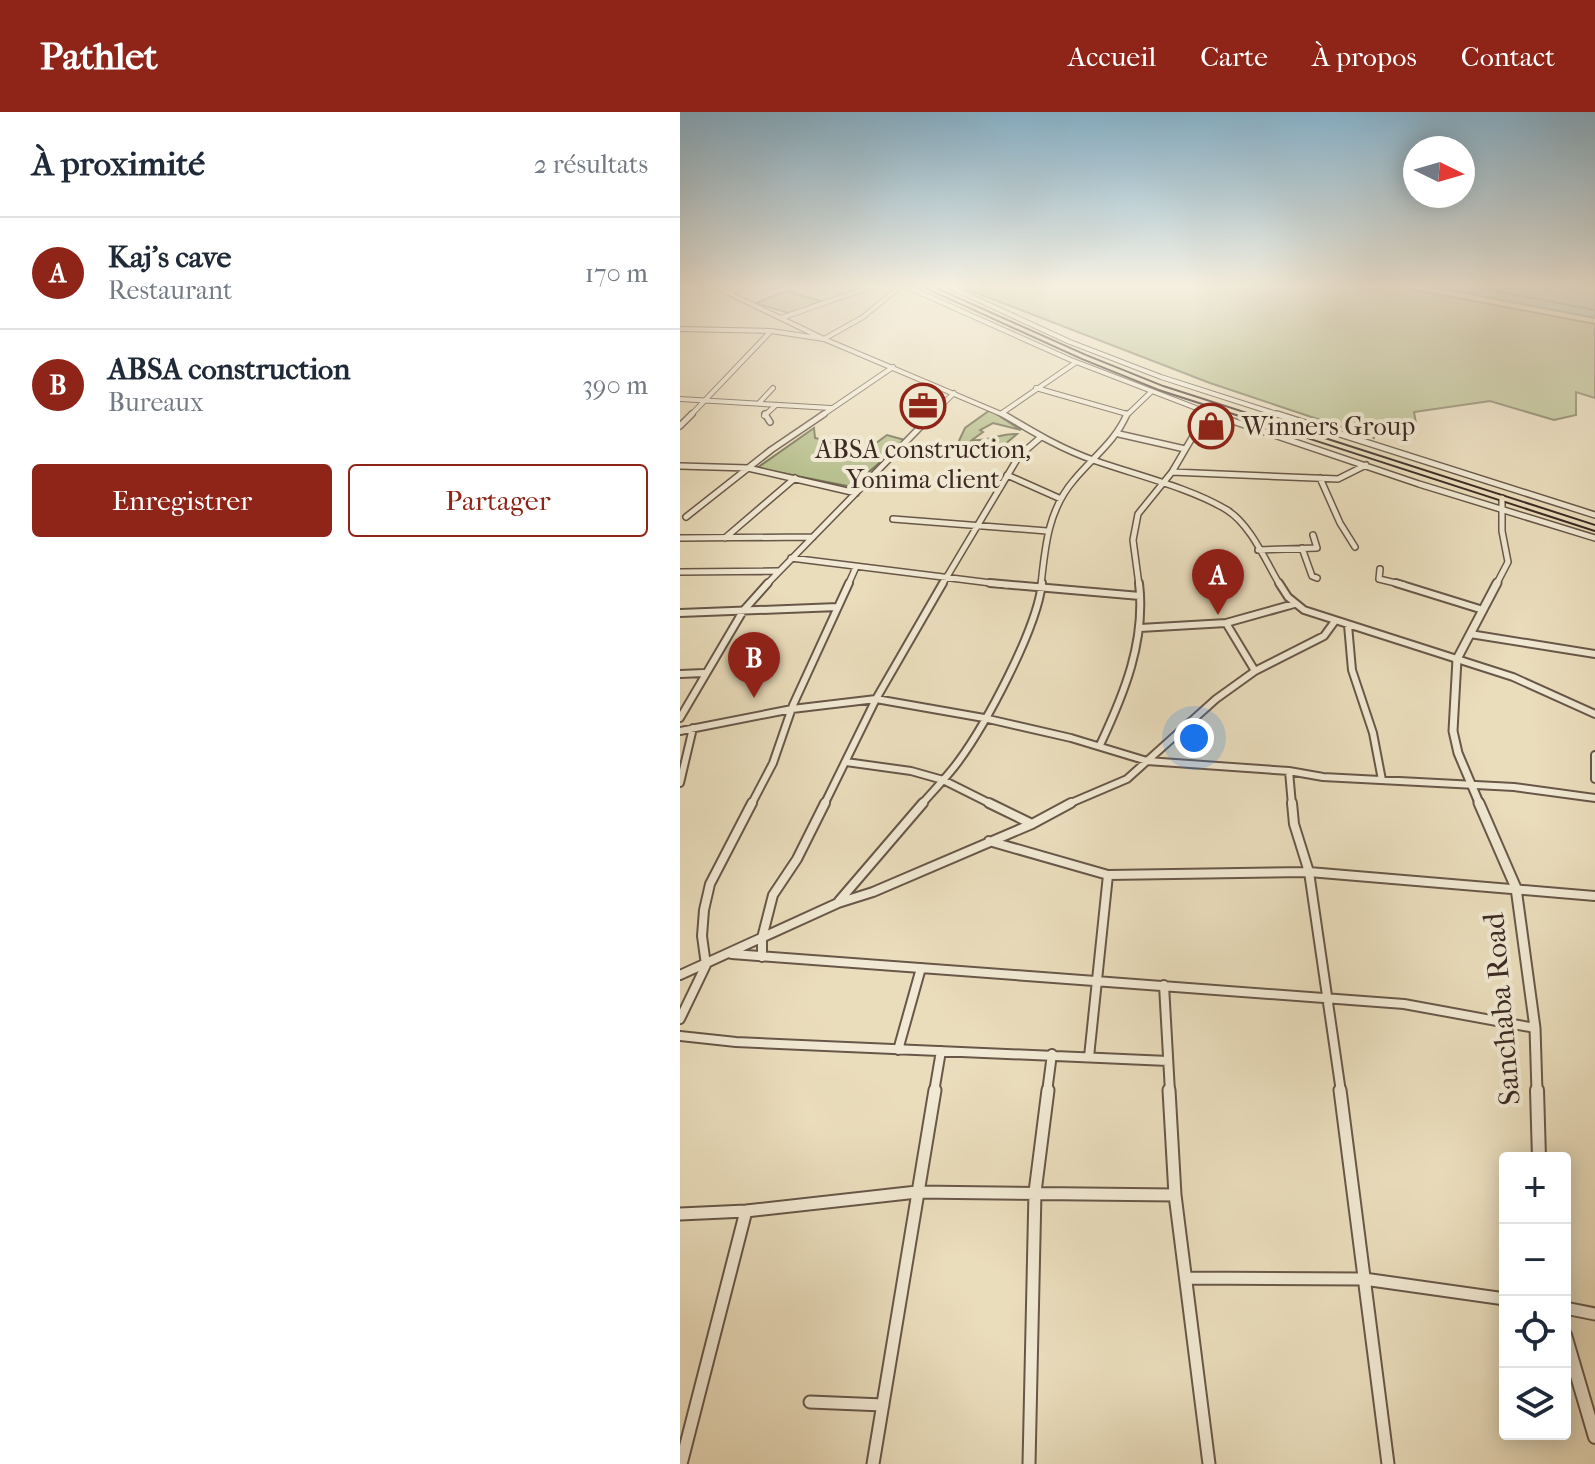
<!DOCTYPE html>
<html lang="fr">
<head>
<meta charset="utf-8">
<style>
  body { margin:0; font-family:"IM FELL French Canon",serif; background:#f2f2f3; color:#1f2937 }
  .controls { position:absolute; right:24px; bottom:24px; display:grid; overflow:hidden; border-radius:8px; box-shadow:0 4px 20px #0003 }
  .controls button { width:72px; height:72px; display:grid; place-items:center; padding:0; border:0; border-bottom:2px solid #e0e1e3; background:#fff; color:#1f2937; font:40px sans-serif }
  .compass { position:absolute; left:723px; top:24px; width:72px; height:72px; border-radius:50%; background:#fff; box-shadow:0 4px 20px #0003; rotate:95deg }
  .you { position:absolute; left:514px; top:626px; width:28px; height:28px; margin:-20px; border:6px solid #fff; border-radius:50%; background:#1a73e8; box-shadow:0 0 0 12px #1a73e833 }
  .badge { display:grid; place-items:center; width:52px; height:52px; border-radius:50%; background:#8f2418; color:#fff; font-size:26px; font-weight:700 }
  .pin { position:absolute; translate:-50% -66px; filter:drop-shadow(0 2px 4px #0008) }
  .pin::after { content:''; position:absolute; top:42px; width:28px; height:24px; background:inherit; clip-path:polygon(0 0,100% 0,50% 100%) }
  .list { margin:0; padding:0; list-style:none }
  h2 { display:flex; justify-content:space-between; align-items:center; height:104px; margin:0; padding:0 32px; font-size:34px }
  h2 small { font-size:26px; font-weight:400; color:#747a83 }
  .list li { display:grid; grid-template-columns:52px 1fr auto; gap:24px; align-items:center; box-sizing:border-box; height:112px; padding:0 32px; border-top:2px solid #e0e1e3 }
  .list b { display:block; font-size:30px; white-space:nowrap }
  .list p { margin:0; font-size:26px; white-space:nowrap; color:#747a83 }
  .list em { font-size:26px; font-style:normal; color:#747a83 }
  .actions { display:flex; gap:16px; padding:24px 32px }
  .actions a { flex:1; padding:18px 0; border:2px solid #8f2418; border-radius:8px; text-align:center; font-size:28px; color:#8f2418 }
  .actions .main { background:#8f2418; color:#fff }
  .icon { flex:none; width:44px; height:44px; fill:none; stroke:currentColor; stroke-width:2; stroke-linecap:round; stroke-linejoin:round }
  .map { position:relative; flex:none; width:915px; height:1352px; overflow:hidden }
  header { display:flex; align-items:center; gap:48px; box-sizing:border-box; height:112px; padding:0 40px; background:#8f2418; color:#fff }
  header strong { font-size:38px }
  nav { display:flex; gap:44px; margin-inline-start:auto; font-size:28px }
  main { display:flex }
  aside { flex:1; background:#fff }
  .map>svg:first-child { display:block }
  .green { fill:#b9c08f; stroke:#7a7559; stroke-width:2 }
  .water { fill:#98bbb4; stroke:#73817a; stroke-width:2 }
  .lines { fill:none; stroke-linecap:round; stroke-linejoin:round }
  .shore { stroke:#6a726c; stroke-width:2 }
  .minor-far4-casing { stroke:#685749; stroke-width:6 }
  .minor-far3-casing { stroke:#685749; stroke-width:8 }
  .minor-far2-casing { stroke:#685749; stroke-width:10 }
  .minor-far1-casing { stroke:#685749; stroke-width:12 }
  .minor-casing { stroke:#685749; stroke-width:15 }
  .tertiary-far3-casing { stroke:#685749; stroke-width:8 }
  .tertiary-far2-casing { stroke:#685749; stroke-width:11 }
  .tertiary-far1-casing { stroke:#685749; stroke-width:13 }
  .tertiary-casing { stroke:#685749; stroke-width:16 }
  .primary-casing { stroke:#3c2a23; stroke-width:4 }
  .minor-far4 { stroke:#f1e9d3; stroke-width:4 }
  .minor-far3 { stroke:#f1e9d3; stroke-width:5 }
  .minor-far2 { stroke:#f1e9d3; stroke-width:6 }
  .minor-far1 { stroke:#f1e9d3; stroke-width:8 }
  .minor { stroke:#f1e9d3; stroke-width:11 }
  .tertiary-far3 { stroke:#f1e9d3; stroke-width:5 }
  .tertiary-far2 { stroke:#f1e9d3; stroke-width:7 }
  .tertiary-far1 { stroke:#f1e9d3; stroke-width:9 }
  .tertiary { stroke:#f1e9d3; stroke-width:12 }
  .primary { fill:#eaddbc; fill-rule:evenodd }
  .labels { text-anchor:middle; dominant-baseline:central; stroke-width:8; stroke-linejoin:round; paint-order:stroke }
  .far-poi-label { font-size:26px; fill:#3c2a23; stroke:#f1e9d3; text-anchor:start }
  .street-label { font-size:30px; fill:#3c2a23; stroke:#f1e9d3 }
</style>
</head>
<body>
<header>
<strong>Pathlet</strong>
<nav><a>Accueil</a><a>Carte</a><a>À propos</a><a>Contact</a></nav>
</header>
<main>
<aside>
<h2>À proximité<small>2 résultats</small></h2>
<ul class="list">
<li><span class="badge">A</span><div><b>Kaj's cave</b><p>Restaurant</p></div><em>170 m</em></li>
<li><span class="badge">B</span><div><b>ABSA construction</b><p>Bureaux</p></div><em>390 m</em></li>
</ul>
<div class="actions"><a class="main">Enregistrer</a><a>Partager</a></div>
</aside>
<div class="map">
<svg width="915" height="1352" viewBox="0 0 915 1352">
  <rect width="100%" height="100%" fill="#eaddbc"/>
  <filter id="stains"><feTurbulence type="fractalNoise" baseFrequency=".0025" numOctaves="4"/><feColorMatrix values="0 0 0 0 .2 0 0 0 0 .09 0 0 0 0 .02 0 0 0 .5 -.17"/></filter>
  <radialGradient id="worn" r=".72"><stop offset=".6" stop-color="#630" stop-opacity="0"/><stop offset="1" stop-color="#630" stop-opacity=".3"/></radialGradient>
  <path class="green" d="M276 173H709L915 212V286L896 280V303L874 308 810 289 734 300 736 311 702 313 694 326 530 271Z
    M106 179 141 189 112 202 76 191Z
    M310 298 341 318 313 311 300 318 303 320 292 328C307 330 321 321 337 322L324 333 326 338 341 342 307 341 277 333 285 316Z
    M134 316 135 326 151 330 140 337C171 343 182 343 207 323L225 328 172 375 77 356Z"/>
  <path class="water" d="M743 173H915V206Z"/>
  <g class="lines">
    <path class="shore" d="M784 173 915 198"/>
    <g class="minor-far4-casing">
      <path id="minor-far4" d="M32 173 144 227 326 304
        M223 173 391 248 537 304
        M266 173 390 230 481 265 603 304
        M48 181 64 173
        M101 206 196 173
        M0 217 91 219 144 227 183 205 222 173
        M356 276 447 302
        M0 287 151 296
        M79 291 93 276
        M322 301 395 251
        M10 304 91 219
        M84 304 96 293
        M141 304 213 255
        M251 304 274 281
        M446 304 471 280
        M531 304 533 302"/>
    </g>
    <g class="minor-far3-casing">
      <path id="minor-far3" d="M85 302 90 310
        M323 302C353 320 383 338 416 349 456 363 511 376 547 398 571 413 586 450 600 473
        M532 302 739 372 915 426
        M597 302 915 403
        M0 314 12 302
        M439 322 505 337
        M0 354 68 356 176 381
        M492 360 658 367 686 353
        M327 363 381 387
        M640 366 660 411 675 435
        M6 405 91 338 144 302
        M213 407 367 419
        M0 426 133 425
        M45 426 115 366
        M622 436 632 464 637 466
        M578 438 637 436 633 423
        M111 446 327 473
        M700 457 699 467 724 473
        M0 460 98 459
        M86 473 253 302
        M168 473 176 455
        M262 473 339 344 361 325
        M361 473C365 435 368 398 394 368 413 345 435 330 447 302
        M459 473 453 428 458 402 492 360 519 314 533 302"/>
    </g>
    <g class="minor-far2-casing">
      <path id="minor-far2" d="M310 471 460 484
        M599 471 608 485 624 498 833 565 915 602
        M716 471 803 498
        M0 501 158 495
        M546 511 575 559
        M668 513 672 558 693 621 702 668
        M460 516 546 511 614 492
        M790 522 915 542
        M0 562 24 561
        M0 606 63 499 88 471
        M0 619 112 597 196 587 304 606 391 626 467 649 609 659 643 665 834 675 915 686
        M420 633C444 582 466 529 459 471
        M915 643V667
        M166 650 231 659 263 668 313 693
        M609 659 612 693
        M0 671 13 616
        M71 693 93 651 113 593 169 471
        M144 693 196 587 263 471
        M241 693C253 679 267 665 278 650 306 612 357 517 362 471
        M386 693 447 667 536 587 575 559 644 524 655 509"/>
    </g>
    <g class="minor-far1-casing">
      <path id="minor-far1" d="M309 691 352 712
        M612 691 614 712 629 760 661 980
        M309 729 428 763 629 760 915 784
        M159 789 243 691
        M52 842 724 892 855 916
        M82 845V826L93 783 117 747 145 691
        M0 863 158 791 193 780 352 712 391 691
        M484 873 490 980
        M0 907 26 853 22 824 24 798 30 772 72 691
        M0 924 56 930 488 949
        M218 938 241 856
        M409 945 428 763
        M254 980 261 939
        M367 980 372 942"/>
    </g>
    <g class="minor-casing">
      <path id="minor" d="M489 978 495 1083 529 1352
        M660 978 708 1352
        M0 1102 66 1099 237 1080 495 1083
        M506 1166 684 1167 825 1187
        M885 1196 915 1202
        M130 1290 203 1293
        M1 1352 66 1099
        M193 1352 255 978
        M349 1352 355 1080 368 978"/>
    </g>
    <g class="tertiary-far3-casing">
      <path id="tertiary-far3" d="M816 473 828 450 822 419V386"/>
    </g>
    <g class="tertiary-far2-casing">
      <path id="tertiary-far2" d="M800 693 778 641 773 619 777 547 817 471"/>
    </g>
    <g class="tertiary-far1-casing">
      <path id="tertiary-far1" d="M799 691 836 776 855 916 857 980"/>
    </g>
    <g class="tertiary-casing">
      <path id="tertiary" d="M857 978 859 1046
        M885 1223 915 1325"/>
    </g>
    <g class="primary-casing">
      <path id="primary" d="M241 173H247L406 244 483 275 915 414V418L479 277 402 246Z"/>
    </g>
    <use href="#minor-far4" class="minor-far4"/>
    <use href="#minor-far3" class="minor-far3"/>
    <use href="#minor-far2" class="minor-far2"/>
    <use href="#minor-far1" class="minor-far1"/>
    <use href="#minor" class="minor"/>
    <use href="#tertiary-far3" class="tertiary-far3"/>
    <use href="#tertiary-far2" class="tertiary-far2"/>
    <use href="#tertiary-far1" class="tertiary-far1"/>
    <use href="#tertiary" class="tertiary"/>
    <use href="#primary" class="primary"/>
  </g>
  <linearGradient id="sky" x2="0" y2="1"><stop stop-color="#88b7d3"/><stop offset="0.48" stop-color="#f6f0e1"/><stop offset="1" stop-color="#f6f0e1" stop-opacity="0"/></linearGradient>
  <rect width="915" height="362" fill="url(#sky)"/>
  <defs>
    <g id="office-ring" transform="scale(2.3)"><circle r="9.5" fill="#f1e9d3" stroke="#8f2418" stroke-width="1.5"/><path d="M-6-3h4V-5.5h4V-3h4V5H-6ZM-1-4.5V-3h2v-1.5ZM-6 0V1H6V0Z" fill="#8f2418"/></g>
    <g id="shop-ring" transform="scale(2.3)"><circle r="9.5" fill="#f1e9d3" stroke="#8f2418" stroke-width="1.5"/><path d="M-5-2.5h2.3a2.7 3.5 0 0 1 5.4 0H5L5.5 6h-11ZM-1.5-2.5h3a1.5 2.3 0 0 0-3 0Z" fill="#8f2418"/></g>
  </defs>
  <g fill-rule="evenodd">
    <use href="#office-ring" x="243" y="294"/>
    <use href="#shop-ring" x="531" y="314"/>
  </g>
  <g class="labels">
    <g class="far-poi-label">
      <text x="562" y="314">Winners Group</text>
      <text x="243" y="337" text-anchor="middle">ABSA construction,<tspan x="243" dy="30">Yonima client</tspan></text>
    </g>
    <g class="street-label">
      <text transform="translate(822 897) rotate(-95)">Sanchaba Road</text>
    </g>
  </g>
  <rect width="100%" height="100%" filter="url(#stains)"/>
  <rect width="100%" height="100%" fill="url(#worn)"/>
</svg>
<div class="controls">
<button>+</button>
<button>−</button>
<button><svg class="icon" aria-label="locate" viewBox="0 0 24 24"><circle cx="12" cy="12" r="6"/><path d="M12 2v4M12 18v4M2 12h4M18 12h4"/></svg></button>
<button><svg class="icon" aria-label="layers" viewBox="0 0 24 24"><path d="M12 4l9 5-9 5-9-5zM3 14l9 5 9-5"/></svg></button>
</div>
<svg class="compass" viewBox="-18 -18 36 36"><path d="M0-13l5 13h-10z" fill="#e53935"/><path d="M0 13l5-13h-10z" fill="#747a83"/></svg>
<div class="you"></div>
<div class="pin badge" style="left:538px;top:503px">A</div>
<div class="pin badge" style="left:74px;top:586px">B</div>
</div>
</main>
</body>
</html>
